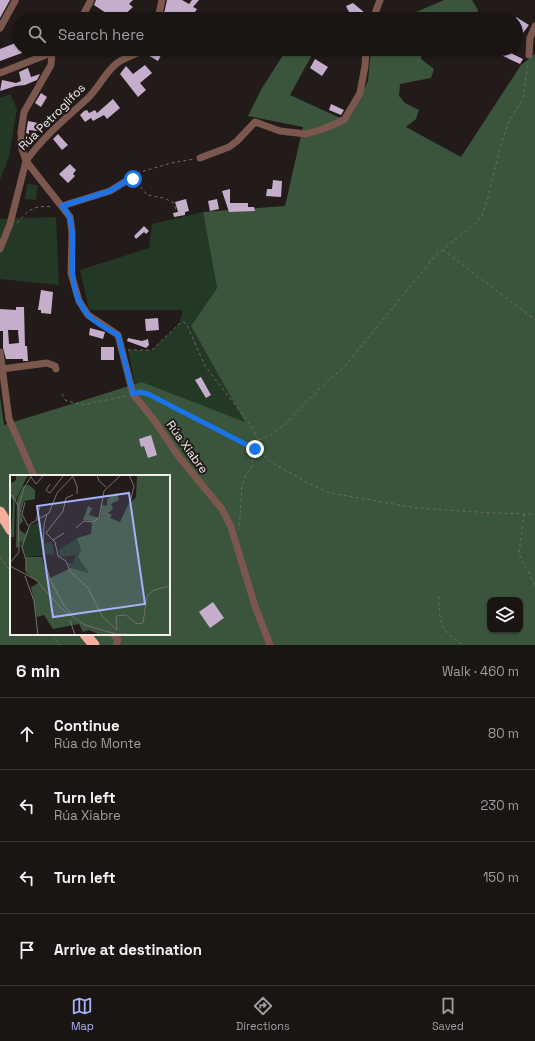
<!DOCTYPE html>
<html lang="en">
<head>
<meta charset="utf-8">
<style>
  body { margin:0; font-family:"Space Grotesk",sans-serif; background:#231d1c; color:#f1f3f6 }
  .controls { position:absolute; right:12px; bottom:12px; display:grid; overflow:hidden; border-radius:8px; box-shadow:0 1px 3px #0004 }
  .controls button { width:36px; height:36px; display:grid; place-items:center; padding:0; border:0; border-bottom:1px solid #383333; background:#1a1413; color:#f1f3f6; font:20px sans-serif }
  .stop { position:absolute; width:12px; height:12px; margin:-9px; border:3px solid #1a73e8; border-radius:50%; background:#fff }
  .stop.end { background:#1a73e8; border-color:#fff; box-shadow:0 1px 4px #0008 }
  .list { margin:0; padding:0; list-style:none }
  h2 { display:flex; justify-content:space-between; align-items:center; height:52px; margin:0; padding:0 16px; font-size:17px }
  h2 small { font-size:13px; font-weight:400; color:#9f9ea0 }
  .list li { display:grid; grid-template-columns:26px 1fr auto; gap:12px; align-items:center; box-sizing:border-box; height:72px; padding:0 16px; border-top:1px solid #383333 }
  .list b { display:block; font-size:15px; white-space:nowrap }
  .list p { margin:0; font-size:13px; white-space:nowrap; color:#9f9ea0 }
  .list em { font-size:13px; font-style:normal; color:#9f9ea0 }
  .icon { flex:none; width:22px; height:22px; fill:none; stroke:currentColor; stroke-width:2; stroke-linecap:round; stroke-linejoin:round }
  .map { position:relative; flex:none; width:535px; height:645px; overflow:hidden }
  .search { position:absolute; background:#1a1413; box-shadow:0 1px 3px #0004; left:12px; right:12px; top:12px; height:44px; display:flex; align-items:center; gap:10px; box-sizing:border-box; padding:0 14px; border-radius:22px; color:#9f9ea0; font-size:15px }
  .sheet { height:340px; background:#1a1413 }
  nav { display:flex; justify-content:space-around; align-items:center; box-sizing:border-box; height:56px; border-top:1px solid #383333; background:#1a1413; font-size:11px; color:#9f9ea0 }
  nav a { display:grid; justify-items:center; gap:2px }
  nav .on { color:#a6b1fc }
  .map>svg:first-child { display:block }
  .green { fill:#243826 }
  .forest { fill:#3a553c; fill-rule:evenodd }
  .building { fill:#c5adcc; fill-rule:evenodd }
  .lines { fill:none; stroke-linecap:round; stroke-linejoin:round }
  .path { stroke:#6f6967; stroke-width:1; stroke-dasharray:3 3; stroke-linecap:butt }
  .minor { stroke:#7b574e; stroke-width:7 }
  .highway { stroke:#f6ae9c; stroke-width:11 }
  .route { stroke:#1a73e8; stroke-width:5 }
  .labels { text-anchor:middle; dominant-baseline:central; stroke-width:4; stroke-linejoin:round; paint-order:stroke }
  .street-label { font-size:12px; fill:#f2eeec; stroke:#221b19 }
  .inset-road { fill:none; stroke:#756f6d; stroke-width:1 }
  .view { fill:#a6b1fc; fill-opacity:0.15; stroke:#a6b1fc; stroke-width:2 }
  .inset-edge { fill:none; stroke:#f2eeec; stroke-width:2 }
</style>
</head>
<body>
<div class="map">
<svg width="535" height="645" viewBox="0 0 535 645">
  <rect width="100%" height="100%" fill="#221b19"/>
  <path class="green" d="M10 94 17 109 9 157 0 180V98Z
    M27 184 38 185 36 200 25 199Z
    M203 212 217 288 191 326 246 423 142 382 135 386 128 350H152L179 324 183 310H89L80 270 149 248 152 224Z
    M56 217 59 285 0 279V219Z"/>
  <path class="forest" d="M444 0H472L478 10 477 19H400Z
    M287 49H307L313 53 290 95 338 117 348 118 359 100 368 81 371 49H382L400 54V49H422L421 59 434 69 431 78 400 84 399 96 405 103 419 110 416 119 406 127 461 157 521 65 535 54V645H0V397L4 425 142 382 245 422 191 326 217 288 203 212 285 206 303 127 248 116 262 88ZM11 476H169V634H11ZM490 600H520V630H490Z"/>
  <path class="building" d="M0 0H10L0 18Z
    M96 0H133L129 4 133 7 123 16 121 13 115 19 94 5Z
    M167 0H182L189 4 192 0H199L193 7 197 9 191 18 166 19 163 18Z
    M353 3 365 13 364 14 368 19H357L349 12 346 6Z
    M516 17 529 25 516 42Z
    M18 42 22 53 0 61V49Z
    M149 49H164L158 61 146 54Z
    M488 49H502L523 59 520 64Z
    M315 59 328 67 322 76 310 68Z
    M145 65 152 73 140 83 146 90 138 97 120 74 126 66 133 74Z
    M28 68 31 77 40 74 37 80 25 85 16 86 0 91 2 80 16 83 21 81 19 72Z
    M41 93 47 97 41 107 35 103Z
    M113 99 120 108 107 119 104 115 93 121 91 118 85 122 80 115 84 111 87 110 89 113 95 110 97 113Z
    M331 104 344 110 341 115 329 110Z
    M28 121 38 123 37 131 29 130V134L26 133Z
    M58 134 68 145 62 150 53 139Z
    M70 164 76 170 73 174 75 176 68 183 59 174Z
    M273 180 282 181 281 197 266 196 267 189H272Z
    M230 189V203H248V207H254L255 211 229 212 222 191Z
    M186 199 189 211 185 212V215L174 217 173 213 178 212 175 202Z
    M217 199 219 209 210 211 208 201Z
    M144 226 149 231 146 234 144 232 136 239 134 236Z
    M41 290 53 292 51 314 41 313V310H38Z
    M16 307H24L25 346H27L28 361H23V359H6L3 348V331H0V309L16 310ZM8 330H18L19 343 9 344Z
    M158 318 159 330 146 331 145 319Z
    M90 328 105 332 103 339 89 335Z
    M128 338 142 341 148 339 149 345 146 348 127 341Z
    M101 347H114V360H101Z
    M201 377 211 395 206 398 195 380Z
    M151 435 157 455 148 458 144 446 141 447 139 439Z
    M213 602 224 618 210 628 199 612Z"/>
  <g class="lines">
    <path class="path" d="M137 173 171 163 194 159
      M137 182 147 195 164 198 174 203 176 211
      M17 223C29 209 34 205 53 207
      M443 250 535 320
      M128 350H152L179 324 184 322 187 325 205 366 253 428 258 440 255 449 276 465 308 483 330 493 417 508 492 513 535 514
      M141 392 148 394 255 449 252 466 245 477 242 487 239 530
      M62 394 65 400 82 405 127 396
      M259 440 269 436 284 425 320 388 345 366 435 256 473 225 482 216 488 197 502 141 508 123 523 99 528 62
      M524 514 519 554 535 585
      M0 557 11 572
      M439 596C439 622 440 632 464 645
      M52 634 59 645"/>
    <path class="minor" d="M81 19 91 0
      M158 19 162 0
      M373 19 380 0
      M0 28 15 1
      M52 54 51 65 24 112 21 132 22 149 26 161 70 217 72 232 71 273 79 301 88 315 118 335 133 394 154 420 179 457 222 509 231 527 255 606 270 645
      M529 55 530 38 535 26
      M0 73 61 49
      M200 158 229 147 237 141 255 122 280 131 306 134 323 129 344 120 360 93 365 66 366 49
      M62 206 110 191 131 178
      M0 249 10 224 26 161C43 137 65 119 87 99 98 89 104 74 116 64 124 57 135 56 143 49
      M0 352 9 419 34 476
      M2 369 47 363 55 366 56 369
      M113 634 118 640 116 645"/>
    <path class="highway" d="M0 512 11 530
      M85 634 94 645"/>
  </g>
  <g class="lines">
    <path class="route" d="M133 179 131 178 110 191 62 206C65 210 69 214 70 219 79 251 62 282 87 314 94 323 108 329 118 335L133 394 139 392 148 394 255 449"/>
  </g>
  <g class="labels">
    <g class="street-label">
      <text transform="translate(52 117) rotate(-45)">Rúa Petroglifos</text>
      <text transform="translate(187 447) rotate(54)">Rúa Xiabre</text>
    </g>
  </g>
  <g transform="translate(10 475)">
    <rect width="160" height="160" fill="#221b19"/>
    <path d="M31 47 32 68 42 67 44 79 16 82 12 73 8 72 9 66 20 50ZM67 63 71 75 80 98 60 94 58 88H62L66 80 50 82 48 76Z" fill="#243826"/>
    <path d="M6 0H18L5 26 4 62H1L3 26 0 20V9L6 5ZM127 0H160V160H90L79 155 73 157 69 149 43 154 34 140 27 142 21 112 29 108 16 98V82H32L38 104 61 93 79 98 68 82 71 75 67 63 81 59 82 46 73 45 78 31 82 33 79 40 90 43 92 30 97 31V24L107 18 109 25 101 29 103 34 98 38 102 40 100 43 110 47 118 30 126 22ZM19 10 25 15V24L14 26 11 37 13 46 9 51 10 55 16 60 14 67 9 66 8 72 6 73 7 24 13 11Z" fill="#3a553c"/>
    <path class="inset-road" d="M87 0 89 6 96 12M119 0 124 11 120 28M21 2 26 9 34 0M63 2 67 11V19M40 9 36 15 40 18 54 0M0 20 3 21 11 37M15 27 12 39 18 51M37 39 34 50 33 80 40 105 55 132 63 140M26 45 30 31M66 53 74 46 83 47 89 43 94 16 111 0M36 58 45 67 48 81 56 86 60 96 78 113 92 141 107 155M36 58 53 36 56 23 63 20M43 65 54 58M12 72 20 49 39 38 47 18 64 0M12 72 16 85V96M0 88 9 77 8 33 14 13 22 0M0 91 26 105 52 134 75 150 106 159 146 160M15 101 24 126 28 160M60 145 65 160M107 155 106 141 116 140 127 149 133 148 137 121 144 115 160 111"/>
    <path class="view" d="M119 18 135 129 43 142 27 31Z"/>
    <rect width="160" height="160" class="inset-edge"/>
  </g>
</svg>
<div class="controls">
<button><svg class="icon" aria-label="layers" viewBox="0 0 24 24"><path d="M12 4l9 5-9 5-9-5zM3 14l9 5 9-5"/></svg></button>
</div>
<div class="stop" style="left:133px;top:179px"></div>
<div class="stop end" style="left:255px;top:449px"></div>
<div class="search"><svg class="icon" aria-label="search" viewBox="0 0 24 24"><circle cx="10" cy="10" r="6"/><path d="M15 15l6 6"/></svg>Search here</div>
</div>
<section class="sheet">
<h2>6 min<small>Walk · 460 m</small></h2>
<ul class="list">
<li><svg class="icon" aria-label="ahead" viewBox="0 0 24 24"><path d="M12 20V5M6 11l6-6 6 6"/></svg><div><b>Continue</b><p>Rúa do Monte</p></div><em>80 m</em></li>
<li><svg class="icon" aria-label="left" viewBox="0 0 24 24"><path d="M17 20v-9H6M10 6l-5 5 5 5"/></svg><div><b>Turn left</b><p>Rúa Xiabre</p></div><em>230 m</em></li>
<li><svg class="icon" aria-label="left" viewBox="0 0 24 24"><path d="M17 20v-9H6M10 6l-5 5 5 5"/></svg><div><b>Turn left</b></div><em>150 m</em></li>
<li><svg class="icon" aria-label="arrive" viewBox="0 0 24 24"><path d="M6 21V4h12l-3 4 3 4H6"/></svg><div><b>Arrive at destination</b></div></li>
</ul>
</section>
<nav>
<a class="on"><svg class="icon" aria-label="map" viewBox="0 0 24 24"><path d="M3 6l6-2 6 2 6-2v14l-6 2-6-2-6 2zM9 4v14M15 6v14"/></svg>Map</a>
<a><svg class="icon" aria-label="directions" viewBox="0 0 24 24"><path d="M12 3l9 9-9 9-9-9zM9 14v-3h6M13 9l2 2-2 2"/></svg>Directions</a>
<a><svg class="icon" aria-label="saved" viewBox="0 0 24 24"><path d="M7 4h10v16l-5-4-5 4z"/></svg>Saved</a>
</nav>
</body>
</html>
